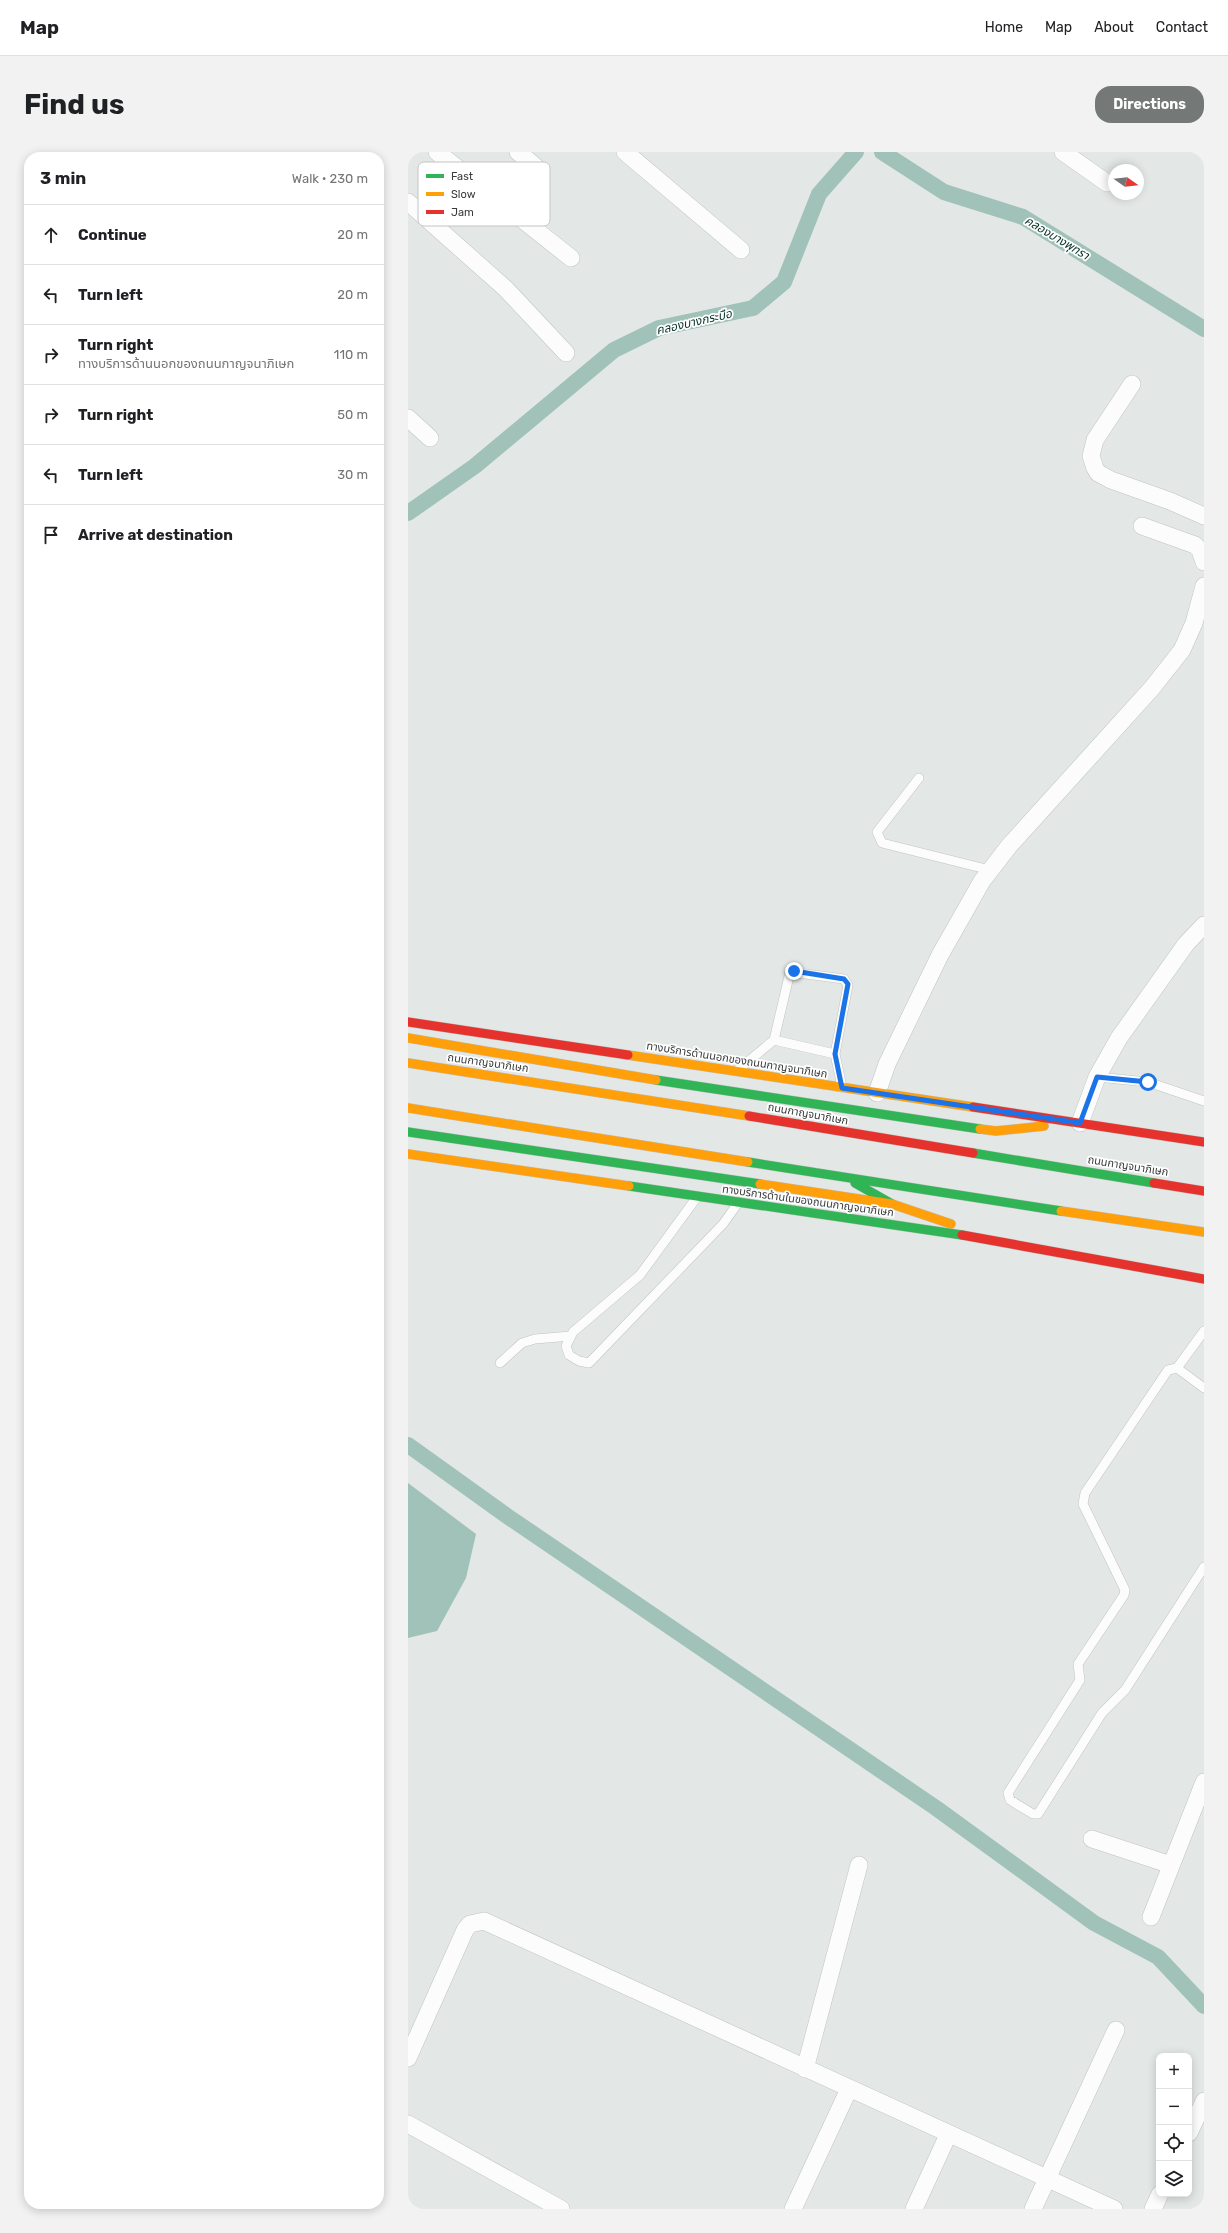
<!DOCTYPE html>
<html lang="en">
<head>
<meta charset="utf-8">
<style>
  body { margin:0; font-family:Rubik,"Noto Sans Thai",sans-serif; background:#f2f2f2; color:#202124 }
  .controls { position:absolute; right:12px; bottom:12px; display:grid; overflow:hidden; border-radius:8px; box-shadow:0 2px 10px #0003 }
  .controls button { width:36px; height:36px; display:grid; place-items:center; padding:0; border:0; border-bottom:1px solid #e0e0e0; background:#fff; color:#202124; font:20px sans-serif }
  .compass { position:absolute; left:700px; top:12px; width:36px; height:36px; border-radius:50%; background:#fff; box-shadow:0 2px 10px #0003; rotate:104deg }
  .stop { position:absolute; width:12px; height:12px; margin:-9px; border:3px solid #1a73e8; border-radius:50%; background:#fff }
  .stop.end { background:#1a73e8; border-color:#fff; box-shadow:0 1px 4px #0008 }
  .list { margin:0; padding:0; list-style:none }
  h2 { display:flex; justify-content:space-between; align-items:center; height:52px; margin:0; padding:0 16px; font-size:17px }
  h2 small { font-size:13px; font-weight:400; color:#757577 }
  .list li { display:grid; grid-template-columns:26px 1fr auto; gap:12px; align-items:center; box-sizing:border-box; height:60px; padding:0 16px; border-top:1px solid #e0e0e0 }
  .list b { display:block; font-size:15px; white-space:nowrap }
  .list p { margin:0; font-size:13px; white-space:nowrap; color:#757577 }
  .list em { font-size:13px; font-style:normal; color:#757577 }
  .icon { flex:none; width:22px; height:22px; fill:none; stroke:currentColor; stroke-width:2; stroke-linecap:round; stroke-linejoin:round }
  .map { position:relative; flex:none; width:796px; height:2057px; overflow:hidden; border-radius:16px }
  header { display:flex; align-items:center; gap:24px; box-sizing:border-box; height:56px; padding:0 20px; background:#fff; border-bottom:1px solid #e0e0e0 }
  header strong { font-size:19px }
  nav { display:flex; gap:22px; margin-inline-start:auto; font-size:14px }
  .intro { display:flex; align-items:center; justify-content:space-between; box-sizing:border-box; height:96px; padding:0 24px }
  h1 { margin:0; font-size:28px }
  .button { padding:10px 18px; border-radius:16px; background:#747877; color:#fff; font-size:14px; font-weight:700 }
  main { display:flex; gap:24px; padding:0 24px }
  aside { flex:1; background:#fff; border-radius:16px; box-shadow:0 2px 10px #0003 }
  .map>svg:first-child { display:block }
  .water { fill:#a0c2b8 }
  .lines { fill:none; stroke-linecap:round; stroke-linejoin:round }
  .canal { stroke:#a0c2b8; stroke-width:16 }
  .lane-casing { stroke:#c0c3c1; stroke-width:10 }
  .street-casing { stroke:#c0c3c1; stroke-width:18 }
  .fast-casing { stroke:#c0c3c1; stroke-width:10 }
  .slow-casing { stroke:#c0c3c1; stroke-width:10 }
  .jam-casing { stroke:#c0c3c1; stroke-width:10 }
  .lane { stroke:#fbfcfb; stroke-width:9 }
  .street { stroke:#fbfcfb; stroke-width:17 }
  .fast { stroke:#30b455; stroke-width:9 }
  .slow { stroke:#ff9f0a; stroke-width:9 }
  .jam { stroke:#e5322d; stroke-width:9 }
  .route { stroke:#1a73e8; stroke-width:5 }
  .labels { text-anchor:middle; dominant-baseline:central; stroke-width:3.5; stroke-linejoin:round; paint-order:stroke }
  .street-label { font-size:11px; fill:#393c3b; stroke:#fff }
  .water-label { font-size:12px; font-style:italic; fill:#063228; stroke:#fff }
  .key { fill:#fff; stroke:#c4c4c4; stroke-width:1 }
  .key-label { font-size:11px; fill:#393c3b }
</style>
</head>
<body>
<header>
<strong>Map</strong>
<nav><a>Home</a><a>Map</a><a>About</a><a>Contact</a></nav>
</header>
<div class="intro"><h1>Find us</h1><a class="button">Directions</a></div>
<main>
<aside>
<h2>3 min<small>Walk · 230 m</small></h2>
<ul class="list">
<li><svg class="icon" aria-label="ahead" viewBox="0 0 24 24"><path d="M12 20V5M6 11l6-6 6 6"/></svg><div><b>Continue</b></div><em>20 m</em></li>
<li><svg class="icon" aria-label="left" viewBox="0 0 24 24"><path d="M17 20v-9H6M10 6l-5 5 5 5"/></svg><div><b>Turn left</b></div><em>20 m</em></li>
<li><svg class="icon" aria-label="right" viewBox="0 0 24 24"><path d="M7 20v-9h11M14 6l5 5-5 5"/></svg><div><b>Turn right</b><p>ทางบริการด้านนอกของถนนกาญจนาภิเษก</p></div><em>110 m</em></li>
<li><svg class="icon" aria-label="right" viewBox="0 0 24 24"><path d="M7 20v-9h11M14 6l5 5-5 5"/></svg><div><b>Turn right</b></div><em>50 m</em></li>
<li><svg class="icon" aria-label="left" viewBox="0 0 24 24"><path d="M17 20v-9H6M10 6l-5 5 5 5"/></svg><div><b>Turn left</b></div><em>30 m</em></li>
<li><svg class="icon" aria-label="arrive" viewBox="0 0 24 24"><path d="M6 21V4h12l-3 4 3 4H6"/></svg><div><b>Arrive at destination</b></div></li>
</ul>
</aside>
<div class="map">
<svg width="796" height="2057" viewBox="0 0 796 2057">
  <rect width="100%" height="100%" fill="#e3e8e6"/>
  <path class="water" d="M0 1331 68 1382 58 1426 29 1479 0 1486Z"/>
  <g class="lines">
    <path class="canal" d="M474 0 536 40 615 65 796 177
      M0 361 67 314 206 198 251 176 345 156 376 130 411 42 448 0
      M0 1293 99 1364 528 1656 686 1771 750 1805 796 1854"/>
    <g class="lane-casing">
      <path id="lane" d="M511 626 469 680 474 691 582 718
        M366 888 427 902
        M331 917 366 888 382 820 436 827 440 833 427 902 434 935
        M689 925 740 930 796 949
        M289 1045 232 1123 165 1180 158 1194 161 1203 171 1209 181 1211 315 1072 330 1051
        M92 1211 114 1191 127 1187 163 1184
        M769 1216 796 1179
        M796 1236 769 1216 760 1218 677 1341 675 1352 717 1438 716 1443 670 1512 672 1528 600 1641 602 1648 625 1662H630L694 1561 717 1538 796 1415"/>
    </g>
    <g class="street-casing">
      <path id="street" d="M29 0 163 106
        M110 0 128 15
        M217 0 333 98
        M655 0 699 31
        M0 50 98 137 158 201
        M724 232 687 288 683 304 687 316 690 321 703 328 762 349 796 364
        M0 266 22 286
        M734 374 787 393 792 398 796 410
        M469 941 479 912 532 803 574 729 601 694 744 536 774 498 786 471 796 434
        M672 971 689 925 711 886 778 792 796 773
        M684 1687 763 1713
        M743 1765 796 1630
        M0 1906 57 1778 62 1772 76 1769 706 2057
        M397 1917 451 1713
        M0 1972 153 2057
        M781 1981 796 1949
        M385 2057 441 1937
        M506 2057 540 1983
        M625 2057 708 1878
        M745 2057 752 2042"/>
    </g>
    <g class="fast-casing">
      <path id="fast" d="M248 928 572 977
        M0 980 352 1032
        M565 1001 746 1031
        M340 1010 653 1059
        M447 1031 484 1052
        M221 1034 554 1083"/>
    </g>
    <g class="slow-casing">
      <path id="slow" d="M0 886 248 928
        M220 903 565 955
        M0 911 341 964
        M0 956 340 1010
        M572 977 588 979 636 974
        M0 1002 221 1034
        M352 1032 484 1052 543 1072
        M653 1059 796 1080"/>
    </g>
    <g class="jam-casing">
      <path id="jam" d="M0 870 220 903
        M565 955 796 990
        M341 964 565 1001
        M746 1031 796 1039
        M554 1083 796 1127"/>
    </g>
    <use href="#lane" class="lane"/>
    <use href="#street" class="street"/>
    <use href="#fast" class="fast"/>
    <use href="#slow" class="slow"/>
    <use href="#jam" class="jam"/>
  </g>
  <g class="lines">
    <path class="route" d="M386 819 436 827 440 832 427 902 434 936 672 971 689 925 740 930"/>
  </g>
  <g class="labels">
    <g class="street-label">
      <text transform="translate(329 908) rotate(9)">ทางบริการด้านนอกของถนนกาญจนาภิเษก</text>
      <text transform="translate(80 911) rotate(8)">ถนนกาญจนาภิเษก</text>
      <text transform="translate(400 962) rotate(10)">ถนนกาญจนาภิเษก</text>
      <text transform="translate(720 1014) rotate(9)">ถนนกาญจนาภิเษก</text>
      <text transform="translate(400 1049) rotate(8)">ทางบริการด้านในของถนนกาญจนาภิเษก</text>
    </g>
    <g class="water-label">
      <text transform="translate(649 86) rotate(31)">คลองบางพุทรา</text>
      <text transform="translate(286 170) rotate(-13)">คลองบางกระบือ</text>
    </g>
  </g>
  <rect x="10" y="10" width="132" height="64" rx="6" class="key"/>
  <rect x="18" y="22" width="18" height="4" fill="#30b455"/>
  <rect x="18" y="40" width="18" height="4" fill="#ff9f0a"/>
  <rect x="18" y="58" width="18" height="4" fill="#e5322d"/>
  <g class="key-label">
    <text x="43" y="28">Fast</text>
    <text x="43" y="46">Slow</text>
    <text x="43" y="64">Jam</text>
  </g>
</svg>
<div class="controls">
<button>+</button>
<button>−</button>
<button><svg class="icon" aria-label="locate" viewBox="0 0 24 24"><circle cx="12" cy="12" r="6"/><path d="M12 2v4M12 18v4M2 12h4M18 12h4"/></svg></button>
<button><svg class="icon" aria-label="layers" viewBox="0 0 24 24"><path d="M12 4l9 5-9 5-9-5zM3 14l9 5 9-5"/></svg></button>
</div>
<svg class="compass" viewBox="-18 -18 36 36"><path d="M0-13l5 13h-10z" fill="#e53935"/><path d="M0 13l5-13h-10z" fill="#757577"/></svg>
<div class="stop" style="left:740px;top:930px"></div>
<div class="stop end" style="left:386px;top:819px"></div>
</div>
</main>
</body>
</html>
